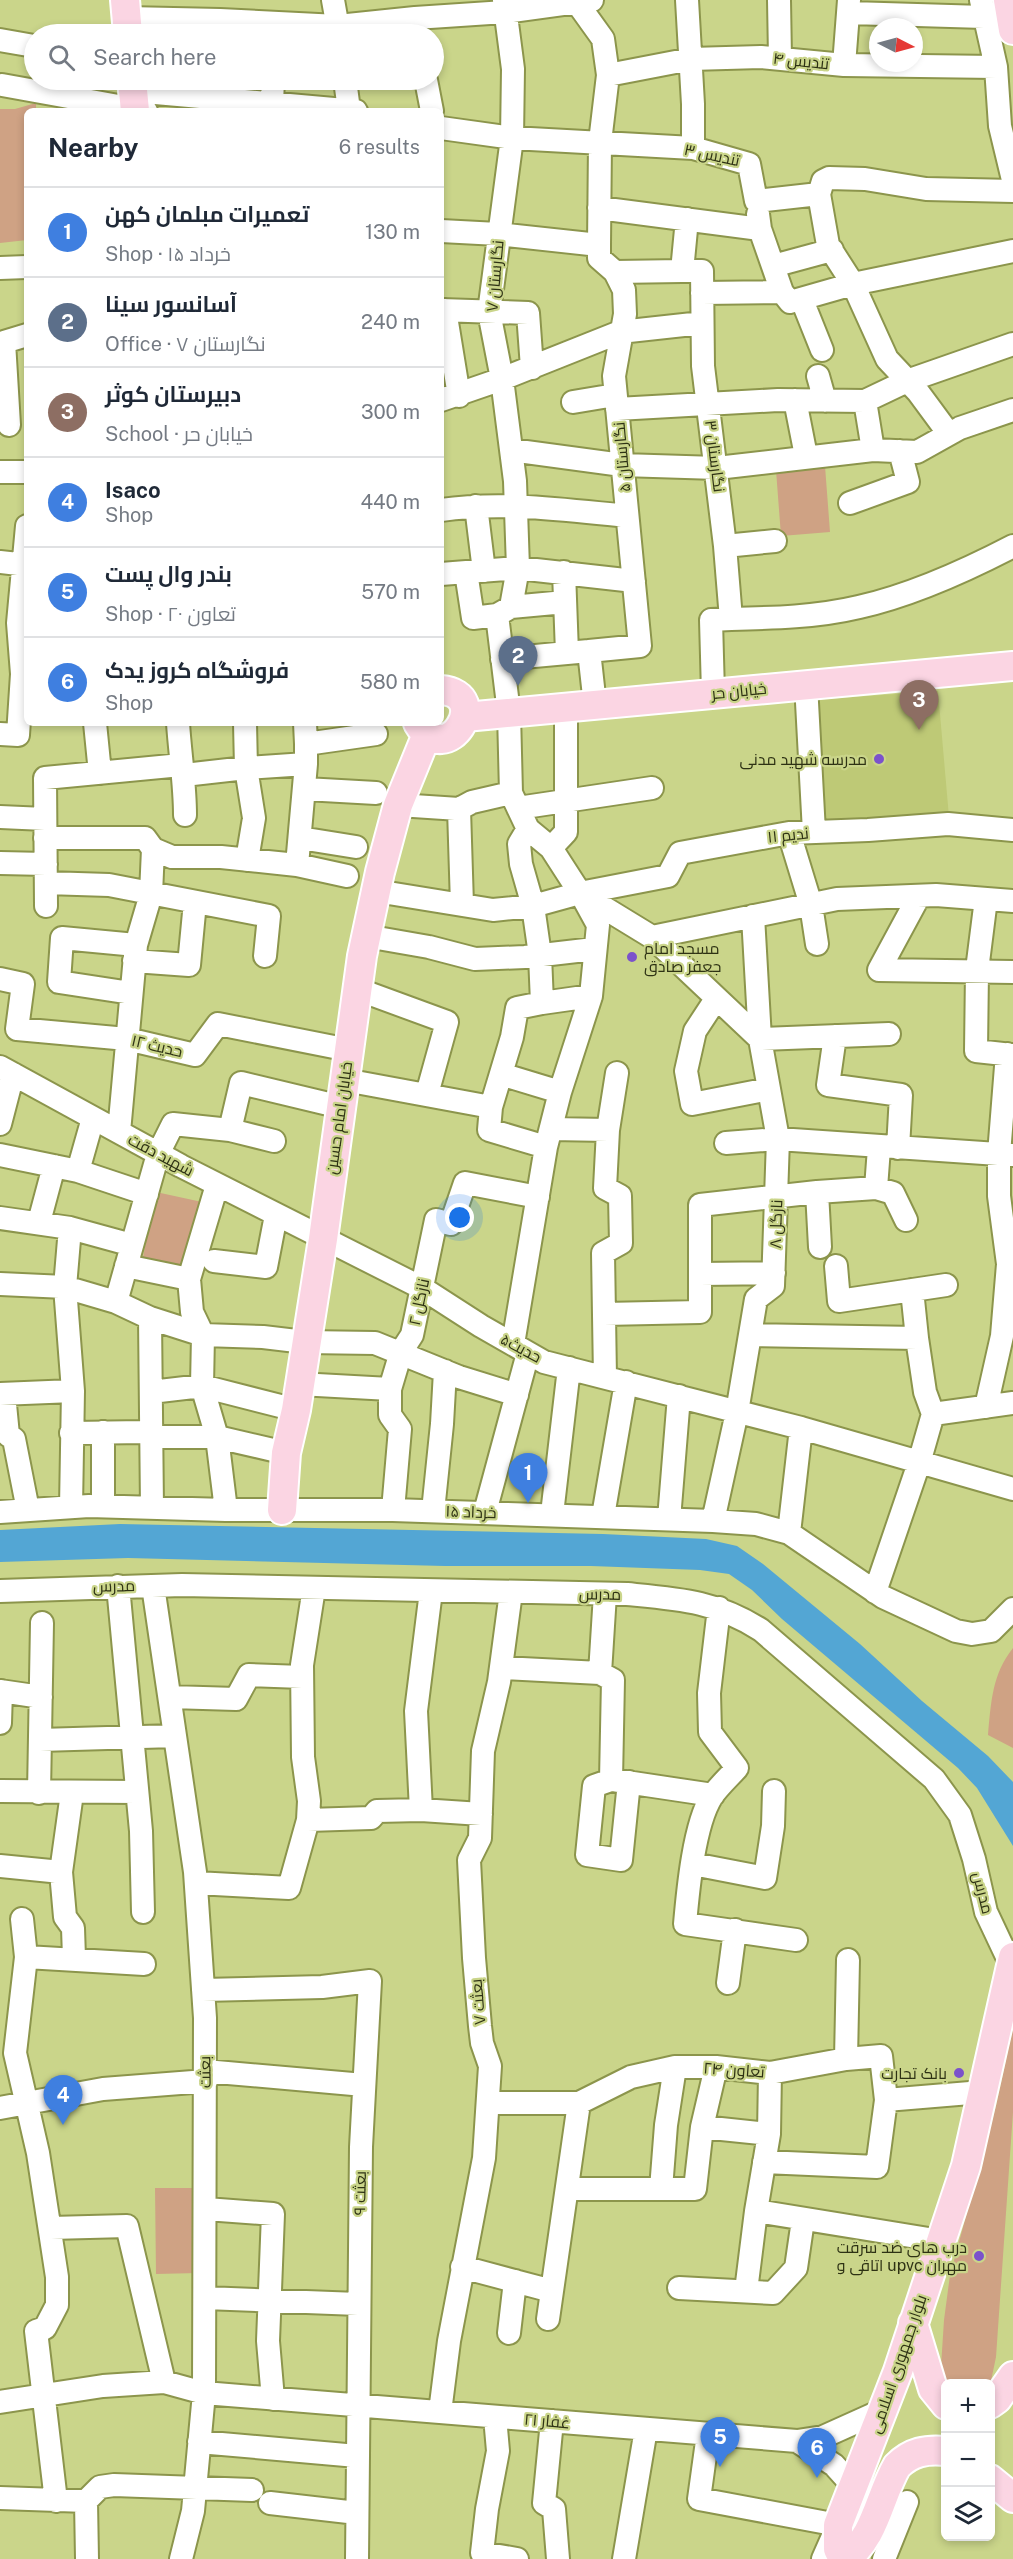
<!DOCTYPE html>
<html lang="en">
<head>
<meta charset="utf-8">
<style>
  body { margin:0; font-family:"Public Sans",Cairo,sans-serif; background:#f6f6f7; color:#1f2937 }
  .controls { position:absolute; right:18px; bottom:18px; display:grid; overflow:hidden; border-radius:9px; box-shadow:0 3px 9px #0003 }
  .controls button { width:54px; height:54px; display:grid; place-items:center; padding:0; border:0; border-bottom:2px solid #e0e1e3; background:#fff; color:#1f2937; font:30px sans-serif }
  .compass { position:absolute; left:869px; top:18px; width:54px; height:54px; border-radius:50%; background:#fff; box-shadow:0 3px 9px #0003; rotate:96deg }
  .you { position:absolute; left:460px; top:1218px; width:21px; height:21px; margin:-15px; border:4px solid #fff; border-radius:50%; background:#1a73e8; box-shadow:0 0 0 9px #1a73e833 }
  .badge { display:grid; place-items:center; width:39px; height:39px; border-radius:50%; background:#b45309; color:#fff; font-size:20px; font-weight:700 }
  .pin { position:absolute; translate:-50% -50px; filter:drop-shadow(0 2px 3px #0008) }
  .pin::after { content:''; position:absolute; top:32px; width:21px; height:18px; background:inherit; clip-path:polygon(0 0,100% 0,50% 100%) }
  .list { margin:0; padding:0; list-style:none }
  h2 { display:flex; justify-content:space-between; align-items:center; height:78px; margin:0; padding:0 24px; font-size:26px }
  h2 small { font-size:20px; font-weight:400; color:#747a83 }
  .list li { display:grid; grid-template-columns:39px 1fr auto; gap:18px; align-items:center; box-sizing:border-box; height:90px; padding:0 24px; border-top:2px solid #e0e1e3 }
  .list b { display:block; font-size:22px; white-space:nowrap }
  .list p { margin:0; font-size:20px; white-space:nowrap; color:#747a83 }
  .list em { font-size:20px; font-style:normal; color:#747a83 }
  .icon { flex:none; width:33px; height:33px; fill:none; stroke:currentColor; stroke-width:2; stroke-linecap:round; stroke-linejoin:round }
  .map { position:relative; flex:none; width:1013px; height:2559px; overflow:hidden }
  .search { position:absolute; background:#fff; box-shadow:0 3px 9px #0003; left:24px; top:24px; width:420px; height:66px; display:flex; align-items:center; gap:15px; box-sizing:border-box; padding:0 21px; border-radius:33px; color:#747a83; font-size:22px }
  .panel { position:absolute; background:#fff; box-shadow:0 3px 9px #0003; left:24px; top:108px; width:420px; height:618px; border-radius:9px }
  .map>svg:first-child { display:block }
  .built { fill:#bec976 }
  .green { fill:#cfa284 }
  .water { fill:#53a6d4 }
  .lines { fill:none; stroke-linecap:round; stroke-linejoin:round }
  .minor-casing { stroke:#8c954c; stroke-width:26 }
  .major-casing { stroke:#fff; stroke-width:32 }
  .minor { stroke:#fff; stroke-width:22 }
  .major { stroke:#fbd5e3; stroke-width:28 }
  .poi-dot { fill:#7b52cb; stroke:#cad58a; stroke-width:2 }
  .labels { text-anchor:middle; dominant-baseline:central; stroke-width:4.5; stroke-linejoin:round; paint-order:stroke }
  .street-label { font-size:16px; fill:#2e3214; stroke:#cad58a }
  .poi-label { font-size:16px; fill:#2e3214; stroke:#cad58a; text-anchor:end }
</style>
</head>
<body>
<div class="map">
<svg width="1013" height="2559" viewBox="0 0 1013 2559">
  <rect width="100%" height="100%" fill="#cad58a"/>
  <path class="built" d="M938 691 949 817 818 822 812 700Z"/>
  <path class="green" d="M36 103V111H27V240L0 243V109H15Z
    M825 466 830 532 781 536 776 470Z
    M156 1192 202 1202 188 1271 142 1262Z
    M1013 1648V1748L988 1735C991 1703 992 1674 1013 1648Z
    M1013 2028V2112L996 2357 991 2381 990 2383 946 2384 940 2382 944 2320 950 2275 996 2106Z
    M155 2188H197L198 2273 156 2274Z"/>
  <path class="water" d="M120 1524 603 1534 706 1539 737 1546 763 1564 860 1644 922 1701 988 1756 1013 1782V1846L977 1788 958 1768 782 1619 752 1590 729 1574 700 1570 591 1566H445L128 1558 0 1562V1530Z"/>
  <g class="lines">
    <g class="minor-casing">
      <path id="minor" d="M333 0 339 34
        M504 0 513 69 512 138 489 312 502 379 515 481 518 568 511 607 497 615 509 713 511 793 528 829 551 848 580 893 652 937 760 1039 889 1034
        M575 0 603 39 608 75 600 142 599 245
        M687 0 693 104V148
        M779 0 780 58
        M981 0 996 67 1000 126 1013 180
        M850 13 984 17
        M127 18 220 20 338 26 415 18 505 12 592 0
        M0 40 34 46
        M844 65 849 0
        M608 75 691 59 761 57 844 65 996 67
        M345 80 349 110
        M426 80 432 111
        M2 85 146 111
        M133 91 356 111
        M272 103 273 80
        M441 128 512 138 693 148 749 164 756 201 819 194 823 181 829 178 865 179 926 189 1013 191
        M819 194 828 245 853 284 887 359 918 392 949 434
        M599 208 760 229
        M758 214 760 229 782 292
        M687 219 682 271H702L703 366 725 546 731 619 711 620 713 693
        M441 231 498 234 599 245V258L615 272 682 271
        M773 266 832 250
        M0 268 27 267
        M702 293 782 292 790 302 853 284 1013 251
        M802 300 822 350
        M441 310 528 313 532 368
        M445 310 459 396
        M818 376 825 401
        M441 400 502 379 620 332 702 323
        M795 400 806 456
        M865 401 873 450
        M573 402 615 395
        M617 409 778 400 865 401 907 381 1013 344
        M9 425 4 342 27 335
        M511 450 622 465 717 468 873 450 917 452 960 428 1013 410
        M0 472H27
        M850 503 908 482 900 451
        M476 506 484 571
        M441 510C503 501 565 510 627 516
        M27 526 18 623 22 674H27
        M725 546 775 541
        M0 562 27 565
        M466 572 473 618 497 615
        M564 572 567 653 589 651 595 705
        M441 574 518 568 634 581
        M511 607 565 602
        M731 619C774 618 817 617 859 607 912 595 965 571 1013 546
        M589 651 640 646 614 376 625 314 624 290 615 272
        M502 659 567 653
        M806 684 814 832
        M95 723 100 773
        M178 723C180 754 185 784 185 815
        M245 723 246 768 254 818 247 860
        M305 723 306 744
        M0 734 18 735 22 674
        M184 775 246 768 306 764V744L376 734
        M305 789 376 793
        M398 805 459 809 472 802 511 793
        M518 808 652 788
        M459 809 462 905
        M0 817 45 819
        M789 833 811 905 817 944
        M45 838H145L153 849 172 857H221L297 865 347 876
        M300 838 356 847
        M551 848 566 832V707
        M0 863 46 864
        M297 865 306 764
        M46 883 109 885 269 916 265 956
        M376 891 493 910 533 906 580 893 668 876 680 853 789 833 868 830 948 824 1013 830
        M919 896 879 970 1013 972
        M986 899 977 970 976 1051 1013 1055
        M46 906 45 778 181 765
        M366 936 429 947 475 959 525 957 594 949
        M652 937 837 899 936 895 1013 901
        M134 961 189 965 195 902
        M0 979 23 984 17 1029 127 1039 195 1055 218 1024 349 1050
        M357 989 447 1022 427 1094
        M131 993 59 982 62 938 136 945
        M716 999 695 1031 686 1071 692 1104 769 1089
        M542 1003 591 996
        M835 1036 828 1085 901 1095 898 1148
        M0 1067 181 1166 422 1288 481 1326 544 1362 801 1428 1013 1489
        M501 1074 560 1092
        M345 1080 491 1107 489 1130 546 1147
        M491 1107 512 1037 517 1008 542 1003 540 955 533 906 521 864 519 844 528 829
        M0 1124 13 1074
        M551 1129 608 1130
        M230 1130 274 1141
        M119 1132 136 945 151 894 153 849
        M726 1143 778 1139 1013 1155
        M0 1155 78 1171 147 1194
        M78 1171 93 1118
        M217 1185 189 1279 192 1312 203 1335 202 1386 217 1437 226 1510
        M876 1188 893 1193 906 1220
        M0 1218 70 1228 132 1245
        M39 1222 54 1166
        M70 1228 65 1287 73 1391 71 1507
        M820 1247 817 1192 876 1188 879 1148
        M214 1261 266 1267 276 1215
        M126 1266 189 1279
        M836 1266 839 1301 946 1285
        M700 1274 774 1273
        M0 1284 65 1287 116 1302 150 1318 152 1508
        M912 1290 917 1338
        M116 1302 158 1154 173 1124 230 1130 241 1083 341 1107
        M604 1314 700 1312V1205L817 1192
        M150 1318 203 1335 263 1337 305 1342 375 1343 459 1377 517 1395
        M750 1335 917 1338 925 1392 933 1414 1013 1403
        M513 1344 546 1147 560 1092 591 996 598 925 581 894
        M605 1377 603 1253 621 1243 620 1196 605 1188 608 1130 617 1073
        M299 1384 390 1389
        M151 1392 202 1386 296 1410
        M0 1394 73 1391
        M4 1394 8 1435 14 1439 28 1510
        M986 1407 1002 1336 1008 1264 999 1196V1154L1007 1054
        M103 1432V1506
        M71 1433 145 1432 160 1437H217L286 1453
        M393 1510 400 1429 390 1415V1389L401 1352 412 1335 436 1220 451 1224 465 1183 538 1197
        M433 1511 442 1424 445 1371
        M0 1512 89 1506 226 1510H393L713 1521 756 1524 789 1533 883 1597 956 1631 972 1634 991 1631 1013 1609
        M485 1512 528 1353
        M552 1514 569 1368
        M603 1516 626 1382
        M669 1519 679 1396
        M713 1521 737 1412 756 1299 773 1286 778 1139 760 1039 753 916
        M789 1533 801 1428
        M118 1586 141 1831 143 1912
        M153 1586 195 1872 205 2018 204 2393 193 2511 181 2559
        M0 1591 182 1585 627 1594C679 1599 716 1601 761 1630L934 1779 960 1815 974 1859 986 1912 1011 1965
        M875 1592 919 1463 933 1414
        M605 1594 600 1673 613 1680 611 1780 594 1786 587 1855 621 1860 629 1782
        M719 1608 709 1693 710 1732 737 1768C729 1777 719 1786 712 1796 694 1824 688 1890 685 1924L796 1940
        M501 1668 600 1673
        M0 1691 41 1697
        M170 1697 236 1699 249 1675 302 1677
        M0 1723 1 1691
        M40 1740 175 1736
        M613 1780 713 1795
        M0 1791 137 1792
        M39 1793 42 1623
        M72 1793 61 1872 65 1917 73 1928 74 1958
        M421 1810 416 1711 431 1591
        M308 1820 371 1818 377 1811 421 1810 481 1814
        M693 1864 765 1878 773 1826 774 1791
        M0 1866 61 1872
        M196 1883 289 1888 308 1820 309 1801 303 1757 302 1665 314 1588
        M22 1919 26 1957 15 2053 38 2153 57 2277V2305L45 2328 36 2331 56 2501
        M26 1957 144 1964
        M728 1983 735 1930
        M203 1990 322 1987 370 1981 361 2147 357 2559
        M846 2059 848 1960
        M205 2071 364 2085
        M488 2103H579L631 2077 675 2067H716L770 2073 846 2059 881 2056 886 2100 982 2092
        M0 2108 103 2089 206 2081
        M702 2127 769 2134
        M764 2162 877 2167 886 2100
        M568 2189H695L702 2127 716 2067
        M661 2189 666 2125 675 2067
        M206 2209 273 2214 268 2341 273 2399
        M756 2211 941 2241
        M51 2228 127 2226 164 2382
        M462 2267 552 2291
        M679 2288 773 2293 796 2268 803 2220
        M746 2291 756 2211 769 2134 770 2073
        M205 2298 358 2304
        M548 2319 579 2103
        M509 2333 515 2281
        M0 2402 103 2386 164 2382 204 2393 797 2441 823 2437 883 2410
        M440 2412 449 2341 484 2158 490 2066 482 2043 480 2026 474 1958 469 1860 480 1838 483 1751 499 1682 511 1592
        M495 2417 498 2451 487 2509 482 2553 517 2559
        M552 2421 544 2503 554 2509 558 2559
        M708 2434 699 2499 838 2525 823 2559
        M797 2441 834 2465 853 2486
        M199 2442 357 2456
        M0 2498 86 2501 100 2487 114 2485 252 2490
        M86 2501 87 2559
        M270 2503 357 2513
        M624 2559 646 2429
        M884 2559 907 2502"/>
    </g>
    <g class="major-casing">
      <path id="major" d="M125 0 128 34
        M1008 0 1013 30
        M132 80 135 111
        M465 717 1013 666
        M418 723C447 772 494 694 441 690
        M282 1510 286 1453 296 1410 323 1239 362 956 380 872 398 805 427 734
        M913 2323 933 2389 946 2405
        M990 2404 997 2399 1013 2376
        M990 2479 1013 2498
        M843 2559 838 2549V2525L898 2371 966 2166 1013 1957
        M846 2559C876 2536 879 2497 897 2466 911 2452 926 2449 946 2451"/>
    </g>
    <use href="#minor" class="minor"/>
    <use href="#major" class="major"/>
  </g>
  <g class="poi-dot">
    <circle cx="879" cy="759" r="6"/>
    <circle cx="632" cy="957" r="6"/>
    <circle cx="959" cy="2073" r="6"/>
    <circle cx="979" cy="2256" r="6"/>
  </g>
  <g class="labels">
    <g class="street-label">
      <text transform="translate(801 61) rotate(6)">تندیس ۴</text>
      <text transform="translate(712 155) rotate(12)">تندیس ۳</text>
      <text transform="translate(495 276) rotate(-85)">نگارستان ۷</text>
      <text transform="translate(715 456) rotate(83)">نگارستان ۳</text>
      <text transform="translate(622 457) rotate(-95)">نگارستان ۵</text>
      <text transform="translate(739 691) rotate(-6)">خیابان حر</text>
      <text transform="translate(788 835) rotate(-6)">ندیم ۱۱</text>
      <text transform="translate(157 1046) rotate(13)">حدیث ۱۲</text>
      <text transform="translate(339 1118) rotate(-82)">خیابان امام حسین</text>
      <text transform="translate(161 1155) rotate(28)">شهید دقت</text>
      <text transform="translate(776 1224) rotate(-88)">نازگل ۸</text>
      <text transform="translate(419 1302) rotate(-78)">نازگل ۲</text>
      <text transform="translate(521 1348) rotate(28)">حدیث۵</text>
      <text transform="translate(471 1512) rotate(2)">۱۵ خرداد</text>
      <text transform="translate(114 1586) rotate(-1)">مدرس</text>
      <text transform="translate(600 1594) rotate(1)">مدرس</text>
      <text transform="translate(983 1893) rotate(76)">مدرس</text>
      <text transform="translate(478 2002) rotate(-95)">بعثت ۷</text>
      <text transform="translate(734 2070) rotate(4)">تعاون ۲۴</text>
      <text transform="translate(205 2072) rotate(-91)">بعثت</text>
      <text transform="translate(360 2193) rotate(-89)">بعثت ۹</text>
      <text transform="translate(898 2364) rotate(-71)">بلوار جمهوری اسلامی</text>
      <text transform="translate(547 2421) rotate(5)">غفار ۲۱</text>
    </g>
    <g class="poi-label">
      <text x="867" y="759">مدرسه شهید مدنی</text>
      <text x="644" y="948" text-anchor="start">مسجد امام<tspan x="644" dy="18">جعفر صادق</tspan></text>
      <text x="947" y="2073">بانک تجارت</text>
      <text x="967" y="2247">درب های ضد سرقت<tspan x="967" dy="18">اتاقی و upvc مهران</tspan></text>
    </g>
  </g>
</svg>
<div class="controls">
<button>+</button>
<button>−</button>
<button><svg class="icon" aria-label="layers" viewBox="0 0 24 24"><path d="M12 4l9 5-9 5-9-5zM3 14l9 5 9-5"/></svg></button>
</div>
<svg class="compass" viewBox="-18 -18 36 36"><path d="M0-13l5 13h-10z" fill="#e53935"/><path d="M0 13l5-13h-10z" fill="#747a83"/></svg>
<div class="you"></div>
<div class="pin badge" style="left:528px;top:1503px;background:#3f7fe0">1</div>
<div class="pin badge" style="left:518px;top:686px;background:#5c6f8a">2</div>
<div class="pin badge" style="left:919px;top:730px;background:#8d6e63">3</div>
<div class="pin badge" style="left:63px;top:2125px;background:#3f7fe0">4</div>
<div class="pin badge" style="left:720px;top:2467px;background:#3f7fe0">5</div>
<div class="pin badge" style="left:817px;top:2478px;background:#3f7fe0">6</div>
<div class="search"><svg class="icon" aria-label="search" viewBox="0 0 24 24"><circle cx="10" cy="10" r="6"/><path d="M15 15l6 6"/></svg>Search here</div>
<section class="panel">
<h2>Nearby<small>6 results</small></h2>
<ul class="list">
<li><span class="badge" style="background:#3f7fe0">1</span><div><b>تعمیرات مبلمان کهن</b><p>Shop · ۱۵ خرداد</p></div><em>130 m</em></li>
<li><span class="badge" style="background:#5c6f8a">2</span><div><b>آسانسور سینا</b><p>Office · نگارستان ۷</p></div><em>240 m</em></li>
<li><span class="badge" style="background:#8d6e63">3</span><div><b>دبیرستان کوثر</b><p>School · خیابان حر</p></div><em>300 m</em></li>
<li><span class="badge" style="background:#3f7fe0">4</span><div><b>Isaco</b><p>Shop</p></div><em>440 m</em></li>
<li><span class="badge" style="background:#3f7fe0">5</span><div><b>بندر وال پست</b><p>Shop · تعاون ۲۰</p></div><em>570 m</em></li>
<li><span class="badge" style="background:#3f7fe0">6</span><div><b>فروشگاه کروز یدک</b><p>Shop</p></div><em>580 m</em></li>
</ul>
</section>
</div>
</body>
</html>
